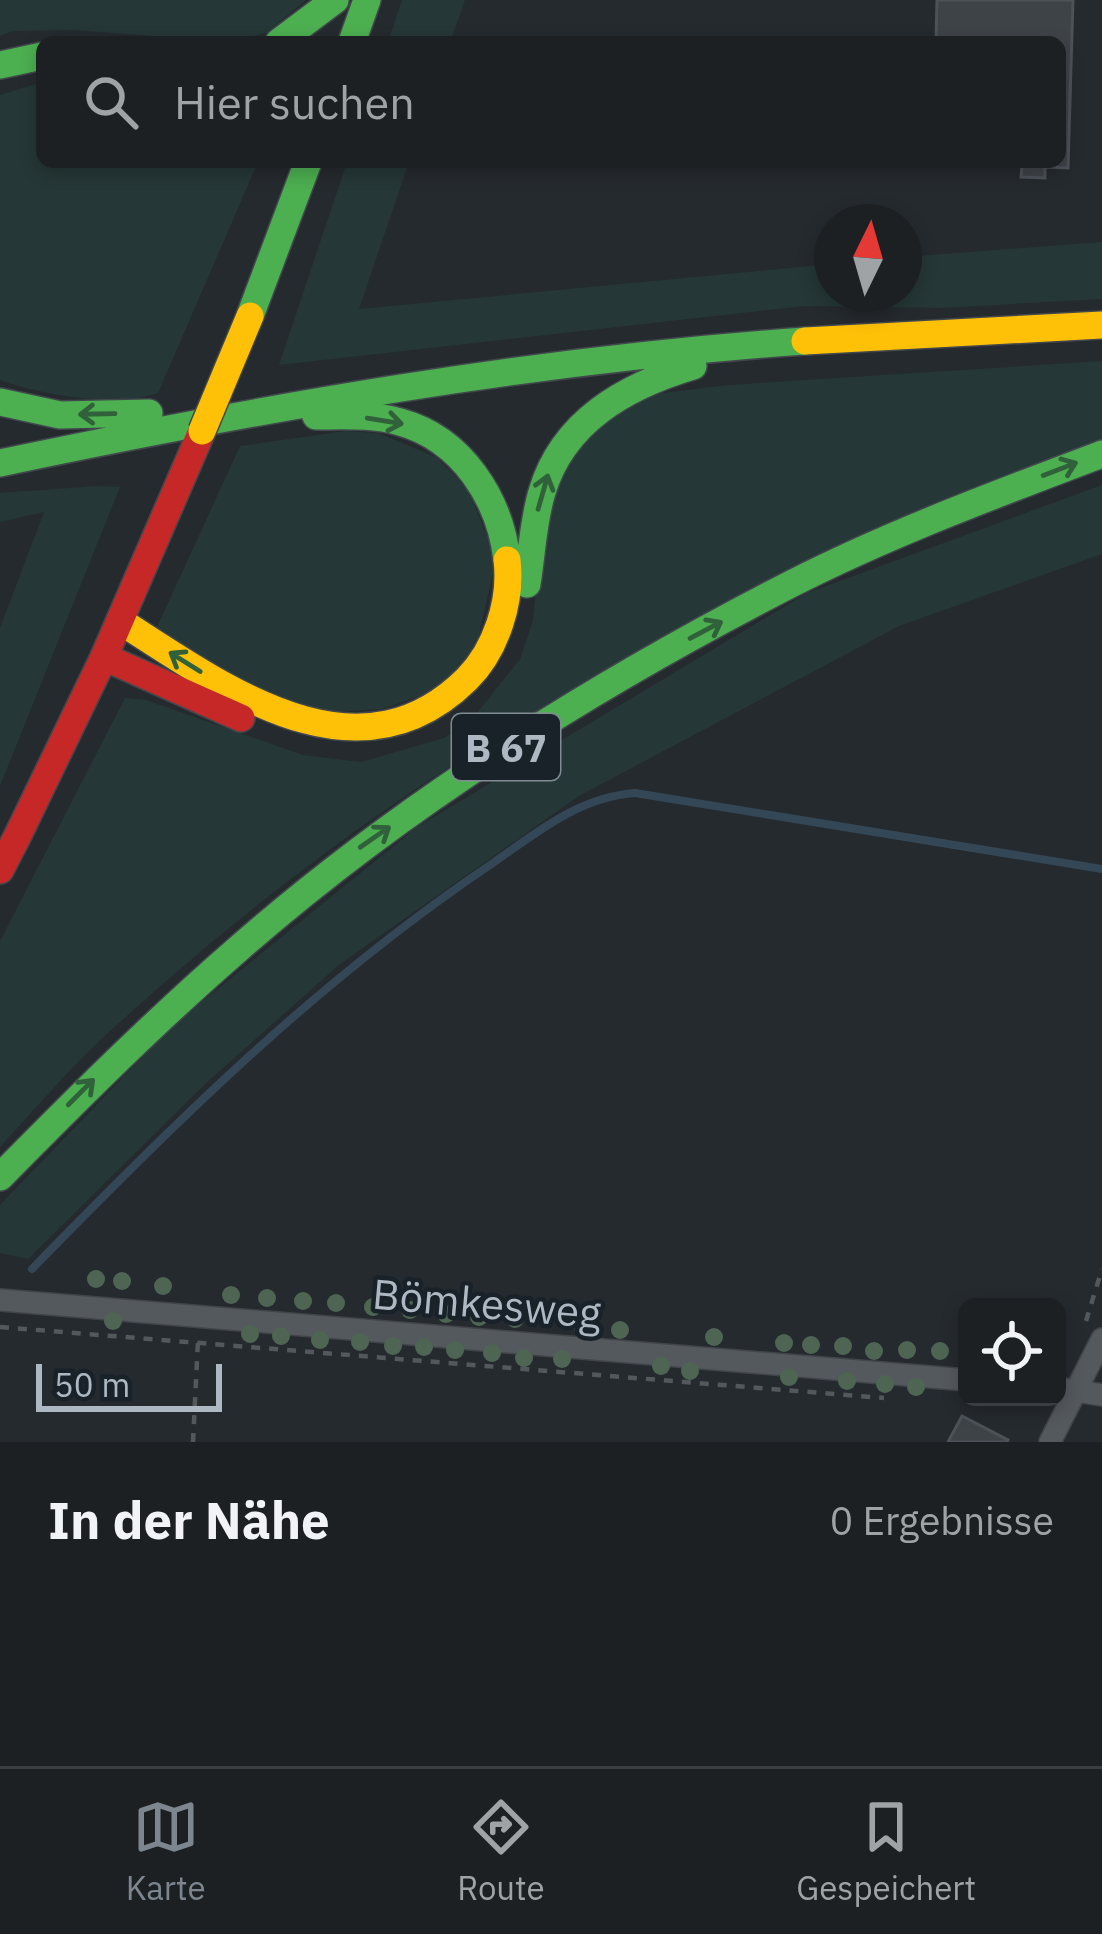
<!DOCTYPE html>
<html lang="de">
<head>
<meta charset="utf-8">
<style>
  body { margin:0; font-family:"IBM Plex Sans",sans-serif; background:#292d30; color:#f1f3f6 }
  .controls { position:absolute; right:36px; bottom:36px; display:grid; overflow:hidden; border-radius:18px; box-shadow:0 6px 18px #0003 }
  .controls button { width:108px; height:108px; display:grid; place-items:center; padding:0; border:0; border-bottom:3px solid #3a3e41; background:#1c2023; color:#f1f3f6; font:60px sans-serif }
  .compass { position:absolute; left:814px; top:204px; width:108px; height:108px; border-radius:50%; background:#1c2023; box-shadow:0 6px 18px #0003; rotate:5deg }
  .scale { position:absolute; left:36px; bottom:30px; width:186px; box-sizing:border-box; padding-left:12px; border:6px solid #adb8c2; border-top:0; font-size:33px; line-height:42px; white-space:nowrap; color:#adb8c2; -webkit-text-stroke:9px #192229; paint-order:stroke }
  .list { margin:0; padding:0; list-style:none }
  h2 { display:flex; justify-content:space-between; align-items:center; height:156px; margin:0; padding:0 48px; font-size:51px }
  h2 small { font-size:39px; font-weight:400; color:#a0a3a6 }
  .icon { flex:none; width:66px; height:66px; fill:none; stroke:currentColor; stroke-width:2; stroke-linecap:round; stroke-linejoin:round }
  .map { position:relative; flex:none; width:1102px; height:1442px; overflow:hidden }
  .search { position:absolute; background:#1c2023; box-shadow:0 6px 18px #0003; left:36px; right:36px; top:36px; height:132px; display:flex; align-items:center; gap:30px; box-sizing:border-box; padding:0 42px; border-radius:18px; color:#a0a3a6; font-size:45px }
  .sheet { height:324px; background:#1c2023 }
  nav { display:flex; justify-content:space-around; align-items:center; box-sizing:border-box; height:168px; border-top:3px solid #3a3e41; background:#1c2023; font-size:33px; color:#a0a3a6 }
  nav a { display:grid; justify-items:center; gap:6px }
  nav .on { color:#7d868f }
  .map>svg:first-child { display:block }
  .green { fill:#253736 }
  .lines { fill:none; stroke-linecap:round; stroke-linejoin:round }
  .stream { stroke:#344756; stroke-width:8 }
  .building { fill:#3e4347; stroke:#4c5258; stroke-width:3 }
  .street-casing { stroke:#414549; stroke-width:24 }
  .fast-casing { stroke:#41474c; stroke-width:30 }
  .slow-casing { stroke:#41474c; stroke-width:30 }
  .jam-casing { stroke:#41474c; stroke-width:30 }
  .path { stroke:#52585c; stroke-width:4.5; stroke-dasharray:9 9; stroke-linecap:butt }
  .street { stroke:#54595e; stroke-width:21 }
  .fast { stroke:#4caf50; stroke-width:27 }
  .slow { stroke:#ffc107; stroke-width:27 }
  .jam { stroke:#c62828; stroke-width:27 }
  .slow-bridge-casing { stroke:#41474c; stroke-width:30; stroke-linecap:butt }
  .slow-bridge { stroke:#ffc107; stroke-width:27 }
  .tree { fill:#4e6554 }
  .oneway { stroke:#30613b }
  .labels { text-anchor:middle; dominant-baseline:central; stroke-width:9; stroke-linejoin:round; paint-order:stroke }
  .shield { fill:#192229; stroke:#818b94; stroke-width:3 }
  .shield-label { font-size:39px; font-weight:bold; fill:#adb8c2 }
  .street-label { font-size:42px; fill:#adb8c2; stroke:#192229 }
</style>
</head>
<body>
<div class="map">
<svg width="1102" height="1442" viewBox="0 0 1102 1442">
  <rect width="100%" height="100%" fill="#252a2f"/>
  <path class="green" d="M0 0H306L266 33 230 42 75 30 13 31 0 36Z
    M402 0H465L450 42H388Z
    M42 82V162H258L158 393C116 408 41 395 0 380V95Z
    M347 162H409L359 309 832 264V294H904V257L1102 242V299L942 308 804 306 279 365Z
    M1102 361V443L506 731C364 818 229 921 107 1034 69 1069 35 1109 0 1147V941L125 698 146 700 303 755 361 762 444 738 473 718 520 659 533 620 541 536 574 446 646 395 728 385Z
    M346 431 378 433 436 457 469 490 496 560 476 648 437 690 382 709 321 713 249 691 157 627 240 446Z
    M1102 485V554L899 626 579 796 340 964 204 1085 28 1259 0 1253V1205L173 1025 417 827 807 593Z
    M96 486 120 487 0 786V628L44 512 0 522V493Z"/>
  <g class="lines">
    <path class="stream" d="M32 1269C176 1121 318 981 490 865 535 834 578 797 635 793L1102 869"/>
  </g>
  <path class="building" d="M937 0H1073L1068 168 1045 167V178L1021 177 1022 166 898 162H1060V42H936Z
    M962 1416 1008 1440 1007 1442H948Z"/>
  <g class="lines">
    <g class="street-casing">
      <path id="street" d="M0 1300 967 1380
        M1057 1388 1102 1395
        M1050 1442 1102 1339"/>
    </g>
    <g class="fast-casing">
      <path id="fast" d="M279 42 335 0
        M352 42 367 0
        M0 65 42 56
        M250 316 308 162
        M0 402 60 415 149 413
        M316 416C343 416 373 414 400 422 462 439 500 499 507 560
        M0 463C266 407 533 360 805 341
        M527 584C532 553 533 521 542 492 563 421 626 386 693 366
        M0 1177C77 1099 154 1022 237 950 403 804 594 685 791 584 891 533 997 494 1102 454"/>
    </g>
    <g class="slow-casing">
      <path id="slow" d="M805 341 1102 325
        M120 621C221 685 356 789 467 679 496 650 512 601 507 560"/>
    </g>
    <g class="jam-casing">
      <path id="jam" d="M104 657 241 718
        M18 835 104 657 202 431
        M0 870 18 835"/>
    </g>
    <path class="path" d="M1086 1321 1102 1269
      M0 1327 884 1398
      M992 1397 1040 1403
      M193 1442 198 1340"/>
    <use href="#street" class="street"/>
    <use href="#fast" class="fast"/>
    <use href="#slow" class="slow"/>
    <use href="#jam" class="jam"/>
    <g class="slow-bridge-casing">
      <path id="slow-bridge" d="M202 431 250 316"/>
    </g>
    <use href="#slow-bridge" class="slow-bridge"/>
  </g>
  <g class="tree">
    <circle cx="96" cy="1279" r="9"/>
    <circle cx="122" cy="1281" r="9"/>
    <circle cx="163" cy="1286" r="9"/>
    <circle cx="231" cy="1295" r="9"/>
    <circle cx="267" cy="1298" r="9"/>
    <circle cx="303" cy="1301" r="9"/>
    <circle cx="336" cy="1303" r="9"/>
    <circle cx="373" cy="1307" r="9"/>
    <circle cx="410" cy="1310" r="9"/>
    <circle cx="446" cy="1314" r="9"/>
    <circle cx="479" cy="1317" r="9"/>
    <circle cx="515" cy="1319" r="9"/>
    <circle cx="113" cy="1321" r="9"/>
    <circle cx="583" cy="1327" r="9"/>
    <circle cx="620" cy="1330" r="9"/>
    <circle cx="250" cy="1334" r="9"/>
    <circle cx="281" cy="1336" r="9"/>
    <circle cx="714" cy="1337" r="9"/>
    <circle cx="320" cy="1340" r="9"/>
    <circle cx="360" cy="1342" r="9"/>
    <circle cx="784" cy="1343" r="9"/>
    <circle cx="811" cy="1345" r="9"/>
    <circle cx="393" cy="1346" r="9"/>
    <circle cx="843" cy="1346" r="9"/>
    <circle cx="424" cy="1347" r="9"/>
    <circle cx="455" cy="1350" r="9"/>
    <circle cx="907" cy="1350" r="9"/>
    <circle cx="874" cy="1351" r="9"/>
    <circle cx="940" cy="1351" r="9"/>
    <circle cx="492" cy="1353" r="9"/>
    <circle cx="524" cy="1358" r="9"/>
    <circle cx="562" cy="1359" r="9"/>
    <circle cx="661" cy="1366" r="9"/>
    <circle cx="690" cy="1371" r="9"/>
    <circle cx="789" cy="1377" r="9"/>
    <circle cx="847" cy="1381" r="9"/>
    <circle cx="885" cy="1384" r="9"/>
    <circle cx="916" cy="1387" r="9"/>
  </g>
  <defs><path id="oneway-shaft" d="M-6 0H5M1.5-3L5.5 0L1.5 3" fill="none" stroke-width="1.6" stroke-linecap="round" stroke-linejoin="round" transform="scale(3)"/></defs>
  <g class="oneway">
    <use href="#oneway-shaft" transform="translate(97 414) rotate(179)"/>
    <use href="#oneway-shaft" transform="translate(385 421) rotate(9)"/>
    <use href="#oneway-shaft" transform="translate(1060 469) rotate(-21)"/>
    <use href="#oneway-shaft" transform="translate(543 492) rotate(-74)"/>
    <use href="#oneway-shaft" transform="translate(706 630) rotate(-28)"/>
    <use href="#oneway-shaft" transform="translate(185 662) rotate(-148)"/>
    <use href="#oneway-shaft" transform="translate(375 837) rotate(-35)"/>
    <use href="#oneway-shaft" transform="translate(81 1092) rotate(-45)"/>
  </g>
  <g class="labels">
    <rect class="shield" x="452" y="714" width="108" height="66" rx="9"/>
    <g class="shield-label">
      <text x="506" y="747">B 67</text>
    </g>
    <g class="street-label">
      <text transform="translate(487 1303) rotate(5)">Bömkesweg</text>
    </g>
  </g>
</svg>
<div class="controls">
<button><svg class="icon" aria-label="locate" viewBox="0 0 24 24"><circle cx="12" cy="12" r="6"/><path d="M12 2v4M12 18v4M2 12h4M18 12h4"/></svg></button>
</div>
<svg class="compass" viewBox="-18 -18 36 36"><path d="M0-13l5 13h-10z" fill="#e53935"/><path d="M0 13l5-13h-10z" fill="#a0a3a6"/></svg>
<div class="scale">50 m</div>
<div class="search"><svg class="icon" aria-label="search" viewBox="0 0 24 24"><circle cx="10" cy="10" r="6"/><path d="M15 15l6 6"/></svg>Hier suchen</div>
</div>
<section class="sheet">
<h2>In der Nähe<small>0 Ergebnisse</small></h2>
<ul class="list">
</ul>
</section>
<nav>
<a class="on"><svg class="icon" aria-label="map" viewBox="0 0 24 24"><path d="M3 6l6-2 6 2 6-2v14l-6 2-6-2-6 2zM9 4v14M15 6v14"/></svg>Karte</a>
<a><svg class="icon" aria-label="directions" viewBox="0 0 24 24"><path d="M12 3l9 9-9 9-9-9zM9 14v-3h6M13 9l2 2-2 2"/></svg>Route</a>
<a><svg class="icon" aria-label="saved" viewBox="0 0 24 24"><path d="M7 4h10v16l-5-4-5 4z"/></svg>Gespeichert</a>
</nav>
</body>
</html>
